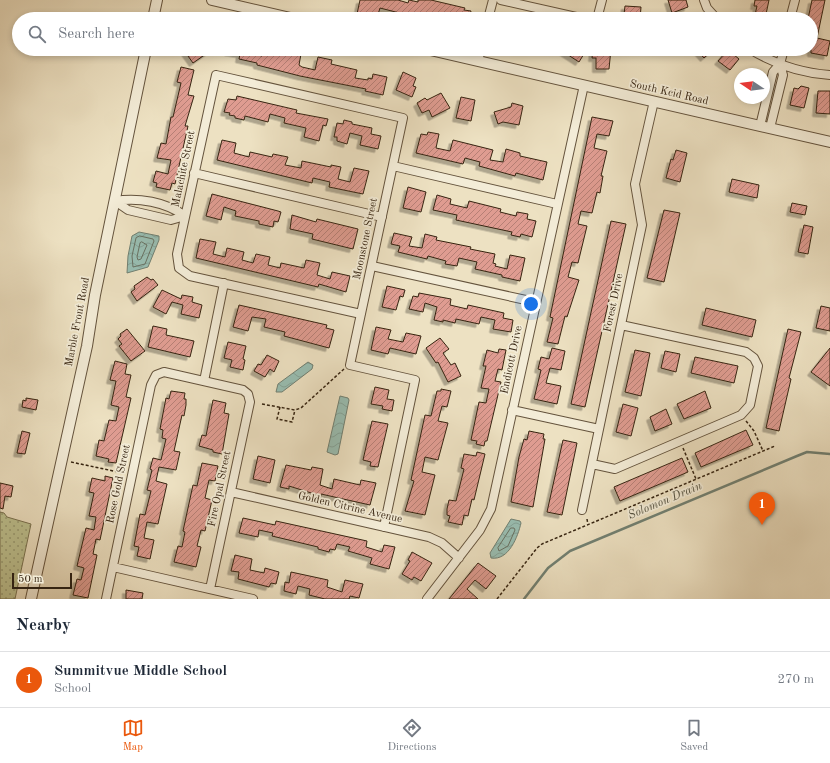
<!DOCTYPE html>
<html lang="en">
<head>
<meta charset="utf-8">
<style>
  body { margin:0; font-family:"Old Standard TT",serif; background:#f6f6f7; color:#1f2937 }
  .compass { position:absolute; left:734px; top:68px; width:36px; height:36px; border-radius:50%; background:#fff; box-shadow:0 2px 6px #0003; rotate:283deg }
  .scale { position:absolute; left:12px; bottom:10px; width:60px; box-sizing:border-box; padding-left:4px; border:2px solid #362411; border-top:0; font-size:11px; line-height:14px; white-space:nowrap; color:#362411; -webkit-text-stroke:3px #f3ecd7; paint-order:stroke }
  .you { position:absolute; left:531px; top:304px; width:14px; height:14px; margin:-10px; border:3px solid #fff; border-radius:50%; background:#1a73e8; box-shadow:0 0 0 6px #1a73e833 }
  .badge { display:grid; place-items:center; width:26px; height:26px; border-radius:50%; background:#ea580c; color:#fff; font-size:13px; font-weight:700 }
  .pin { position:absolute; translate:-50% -33px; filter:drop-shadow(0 1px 2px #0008) }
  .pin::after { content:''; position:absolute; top:21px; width:14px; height:12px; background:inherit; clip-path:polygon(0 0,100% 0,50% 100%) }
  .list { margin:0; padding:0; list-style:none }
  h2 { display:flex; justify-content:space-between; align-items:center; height:52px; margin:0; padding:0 16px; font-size:17px }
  h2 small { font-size:13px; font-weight:400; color:#747a83 }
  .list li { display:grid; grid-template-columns:26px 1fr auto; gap:12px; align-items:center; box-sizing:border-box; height:56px; padding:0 16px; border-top:1px solid #e0e1e3 }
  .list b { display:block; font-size:15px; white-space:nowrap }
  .list p { margin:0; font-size:13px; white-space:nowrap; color:#747a83 }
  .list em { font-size:13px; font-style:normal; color:#747a83 }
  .icon { flex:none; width:22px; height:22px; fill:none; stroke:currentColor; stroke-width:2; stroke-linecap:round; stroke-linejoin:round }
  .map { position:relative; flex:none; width:830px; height:599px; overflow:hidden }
  .search { position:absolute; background:#fff; box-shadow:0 2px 6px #0003; left:12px; right:12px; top:12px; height:44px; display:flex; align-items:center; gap:10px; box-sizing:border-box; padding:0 14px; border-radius:22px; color:#747a83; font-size:15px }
  .sheet { height:108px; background:#fff }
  nav { display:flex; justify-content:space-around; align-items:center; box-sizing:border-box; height:56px; border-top:1px solid #e0e1e3; background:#fff; font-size:11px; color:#747a83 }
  nav a { display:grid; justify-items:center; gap:2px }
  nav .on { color:#ea580c }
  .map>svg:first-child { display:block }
  .grass { fill:url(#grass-dots); stroke:#7a7250 }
  .water { fill:url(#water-waves); stroke:#718072 }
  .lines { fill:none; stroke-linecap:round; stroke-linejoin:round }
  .shore { stroke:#687162; stroke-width:1 }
  .stream { stroke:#718072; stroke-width:2.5 }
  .building { fill:url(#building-hatch); stroke:#362411; filter:url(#shadow) }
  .minor-casing { stroke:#64533d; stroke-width:10 }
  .tertiary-casing { stroke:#64533d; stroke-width:12 }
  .path { stroke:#362411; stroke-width:1.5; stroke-dasharray:3 2; stroke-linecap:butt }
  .minor { stroke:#f3ecd7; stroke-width:8 }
  .tertiary { stroke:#f3ecd7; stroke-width:10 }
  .labels { text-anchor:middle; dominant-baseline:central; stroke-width:3.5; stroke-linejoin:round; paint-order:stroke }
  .street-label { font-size:11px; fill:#362411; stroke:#f3ecd7 }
  .water-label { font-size:12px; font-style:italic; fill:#545241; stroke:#f3ecd7 }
</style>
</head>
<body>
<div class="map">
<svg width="830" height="599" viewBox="0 0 830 599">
  <defs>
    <pattern id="grass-dots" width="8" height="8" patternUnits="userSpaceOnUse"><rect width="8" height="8" fill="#bdc190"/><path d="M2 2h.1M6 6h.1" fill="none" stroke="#9a9d74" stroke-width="1.8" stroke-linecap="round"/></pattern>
    <pattern id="water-waves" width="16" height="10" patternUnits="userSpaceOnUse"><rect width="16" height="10" fill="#99beb2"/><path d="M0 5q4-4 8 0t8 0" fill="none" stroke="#84a398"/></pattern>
    <pattern id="building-hatch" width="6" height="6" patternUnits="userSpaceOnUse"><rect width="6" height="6" fill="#df9c91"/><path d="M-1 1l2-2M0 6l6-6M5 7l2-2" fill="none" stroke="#b67f75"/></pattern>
    <filter id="shadow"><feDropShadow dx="-3.5" dy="3.5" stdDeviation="0" flood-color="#0004"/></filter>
  </defs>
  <rect width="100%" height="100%" fill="#ede1c2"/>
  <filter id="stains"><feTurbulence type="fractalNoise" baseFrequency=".005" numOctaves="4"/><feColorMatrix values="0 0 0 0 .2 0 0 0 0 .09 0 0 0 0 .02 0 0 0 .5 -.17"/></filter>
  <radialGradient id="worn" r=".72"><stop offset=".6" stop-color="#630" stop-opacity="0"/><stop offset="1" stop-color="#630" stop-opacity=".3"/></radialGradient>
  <path class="grass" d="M0 512 4 513 7 517 31 524 15 599H0Z"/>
  <path class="water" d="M139 232 159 236V240L148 267 127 273 128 256 132 236Z
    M308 362 313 365 312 369 282 392H276L278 384Z
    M340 396 348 398 349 400 338 454 335 455 327 452Z
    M511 519 520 521 521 523C518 536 509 561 491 558L490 553Z"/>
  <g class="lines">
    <path class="shore" d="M140 236 153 239 154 241 145 264 133 267 132 256 136 238Z
      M142 242 147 245 141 259 138 260 137 257 140 243Z
      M511 528H514L515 530 508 546 499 551 498 548Z"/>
    <path class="stream" d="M524 599 548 568 570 551 797 456 807 452 830 454"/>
  </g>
  <path class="building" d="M360 0H398L408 3 409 0 418 2V0H431L465 8 464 10 471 11 469 19H446L425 14 424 18 419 16V18L380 8 377 18 357 14Z
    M668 0H686L688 7 672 13Z
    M755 0H769L765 19H754L757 6H754Z
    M812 0H825L817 38 830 41 827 56 811 53V19H808Z
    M625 6 641 7 640 19H627L628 15 624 14Z
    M183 49H213L193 63Z
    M229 49H250L249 53 262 56 264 49H277L301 54 299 65 302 67 315 70 318 57 332 60 331 64 357 70 355 78 368 80V78L372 79 373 74 387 77 383 95 365 91 366 89 300 76 257 65V63L239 59 240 54 228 52Z
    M559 49H587L579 62Z
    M593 49H611L609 69H596V58H592Z
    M696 49H714L704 58Z
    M726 52 731 56 733 54 739 59 730 70 718 61Z
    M181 67 194 70 188 95 194 96 185 126H188L175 184 172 183 170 190 156 187 157 183 153 182 156 171 168 174 171 160 157 158 161 143 166 144 171 117H173L181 83 177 82Z
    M403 72 416 78 413 86 416 87 412 97 396 90Z
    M801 86 809 88 804 108 790 105 794 88 798 89Z
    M818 91H830V114L816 113Z
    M441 93 450 108 432 117 429 110 422 113 417 103 425 98 427 100Z
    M237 96 297 110 296 113 328 119 326 126 323 125 319 141 304 137 306 128 284 123 285 118 270 114 268 122 245 116 244 120 235 118V116L229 115 230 113 224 112 228 99 236 100Z
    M461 97 475 100 471 121 456 118Z
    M512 103 523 106 519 125 503 122 498 124 494 112 511 107Z
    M592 117 613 121 609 136 597 134 594 148 607 151 601 176H603L600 193 597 192 592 213 581 211 578 224 587 226 578 263 572 262 568 277 579 280 567 317 565 316 558 344 547 342 553 318 550 317Z
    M344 120 352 122V124L372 128 371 134 381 136 378 149 360 145 362 136 350 133 347 144 337 141V137H334L337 123 343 124Z
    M428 132 439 134 436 148 450 151 453 140 493 150 490 160 503 162 506 149 520 153V156L547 162 543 180 516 173 515 176 479 166 480 162 465 158 463 164 416 153 421 134 427 135Z
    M222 140 236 143 234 153 249 157 250 152 272 157 273 154 288 157 285 165 301 168 302 161 331 167V165L341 167 338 179 350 182 354 168 369 171 363 194 329 187 330 182 313 178 312 183 217 160Z
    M676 150 687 153 680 182 666 178 671 159 673 160Z
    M732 179 759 185 757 198 729 192Z
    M408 187 426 192 421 212 403 208Z
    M212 194 278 211 281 212 279 219 278 222 274 221 273 227 259 224V221L235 216 236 211 224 207 221 220 206 216Z
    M437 195 451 199 450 204 467 208 469 201 501 209 500 212 516 216 517 212 528 214 527 219 536 221 532 237 521 234 520 237 511 235 512 232 456 220 457 215 433 210Z
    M792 203 807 206 805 215 790 212Z
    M664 210 680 213 664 282 647 278Z
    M292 215 316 222 317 219 358 229 353 249 312 239 313 234 290 229Z
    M611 221 626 224 585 407 571 404Z
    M804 225 813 227 808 254 798 252Z
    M394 233 412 237 409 246 422 248 425 234 437 237 436 240 471 247 470 249 495 254 493 263 496 264 495 266 507 269 510 255 525 258 520 281 502 277V275L475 269 477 262 459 258 457 266 445 264 446 261 428 256 427 259 398 252 400 246 391 244Z
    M200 239 216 242 213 254 225 257 227 248 244 252 242 260 253 263 256 254 270 257 268 265 280 268 281 263 304 268 306 260 320 263 317 275 330 279 332 272 350 276 346 292 319 284 318 287 196 258Z
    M147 277 151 280 153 279 158 285 137 301 131 292 135 289 134 286Z
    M387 286 405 290 403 297 400 296 396 310 382 307Z
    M162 290 181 299 182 295 193 297 192 302 202 305 199 318 181 314 183 305 172 302 166 314 153 307Z
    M419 293 451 299 450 305 467 309 468 305 504 313 503 318 513 320 511 332 493 329 495 320 481 317 479 324 456 319 455 323 443 320V322L434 320 437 307 425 303 423 312 409 309 413 296 418 297Z
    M239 305 327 325 326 328 334 330 329 348 284 336 285 332 264 327 266 319 252 317 248 331 233 327Z
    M821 306 830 308V331L816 328Z
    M706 308 756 320 752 337 702 325Z
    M153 326 167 329 166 335 194 341 190 357 148 347Z
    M376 327 391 330 388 339 403 342 406 333 421 336 416 354 390 348 388 354 371 350Z
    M127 329 145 351 131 361 119 346 122 344 118 339 121 336 120 334Z
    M788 329 801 332 789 378 791 379 779 431 766 428Z
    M440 338 449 349 443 353 451 365 455 363 461 376 448 382 438 362 436 363 426 348Z
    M228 342 246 346 243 359 245 360 243 370 230 367 232 360 224 358Z
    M552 348 565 351 561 370 550 368 546 383 561 386 557 404 534 399 541 370 538 369 541 357 549 359Z
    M830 348V386L811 372Z
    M499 349 506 350 502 370 498 369 495 381 501 382 487 441H485L484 446 476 444 477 441 471 440 479 402 486 403 489 389 481 388 486 366H483L487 350 498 353Z
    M635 350 650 353 641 396 625 392Z
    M665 351 680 354 676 372 661 368Z
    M267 355 279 361 274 372 270 369 265 377 254 371 258 364 261 365Z
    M695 357 738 366 734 383 691 373Z
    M115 361 127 364 125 374 131 375 126 397 131 398 116 463 108 462 109 459 96 456 99 440 104 441 109 420 116 421 119 407 111 405 116 381 110 380Z
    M375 387 389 390 387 399 394 400 392 411 382 409 383 406 371 404Z
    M441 389 451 391 447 407 442 406 438 421 448 423 438 460 425 457 422 472 435 475 425 515 405 511 414 481 411 480 425 415 431 416 437 391H441Z
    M171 391 185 393 184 399H186V405L184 416 182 415 174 451 180 452 176 470 159 467 156 481 167 484 158 524 147 522 144 538 154 540 150 559 137 556 139 547 134 546 140 514 145 515 151 491 147 490 152 470 150 469 153 458 161 460 166 439 162 438 163 430 160 429 166 398 169 399Z
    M705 391 711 408 684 419 677 404Z
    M26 398 38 400 36 410 22 407 23 400 26 401Z
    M213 400 226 403 224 413 229 414 222 454 213 452V450L199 446 202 435 206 436Z
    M623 404 638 408 631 436 616 432Z
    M666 409 672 424 655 431 650 417Z
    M372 421 388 424 378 467 370 466 371 462 363 460Z
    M746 430 753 445 701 467 695 453Z
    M22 431 30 433 25 454 17 453Z
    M529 431 544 434 543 439H545L533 507 511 502 519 457 524 439 527 440Z
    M563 440 577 443 562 515 547 512Z
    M477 452 485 454 474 500 472 499 468 516 464 515 462 525 448 522 450 516 447 515V509L449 500 456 501 464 469 461 468 464 454 476 456Z
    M258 456 275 460 270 483 253 479Z
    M682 458 688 472 620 501 614 487Z
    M202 463 218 466 215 481 209 480 205 498 212 500 205 531 201 530 197 546 201 547 196 567 174 562 178 546 182 547 185 532 183 531 193 485 197 486Z
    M286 465 311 470 312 467 323 469 320 485 332 489 334 479 360 485 361 480 376 483 370 505 321 494V496L289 486V489L280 487Z
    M105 476 113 478 100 540 96 539 93 554 97 555 88 598 73 595 77 579 81 580 84 568 77 566 86 528 94 530 96 517 89 516 94 493 89 492 92 478 105 481Z
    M0 483 13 486 11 497 5 496 3 509 0 508Z
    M243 518 275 525 276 521 367 541 366 547 382 552 384 545 395 547 389 569 370 564 372 558 348 551 350 547 337 544 335 550 330 549 329 552 318 549V547L272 536 273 533 259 530 258 537 239 533Z
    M412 552 432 563 421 581 414 577 412 580 402 574 410 561 408 560Z
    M235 555 252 559 250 570 264 573 265 568 279 572 276 584 271 583 269 587 238 579 239 572 231 571Z
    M478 563 496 576 486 589 475 580 467 589 478 599H449Z
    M291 572 328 580 327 587 342 592 345 580 363 584 359 598 350 596 349 599H325L309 595 310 589 298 586 296 594 284 591 285 582 289 583Z
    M126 590 143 593 142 599H126Z"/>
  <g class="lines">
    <g class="minor-casing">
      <path id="minor" d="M501 0 585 19
        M704 0 707 8 717 19
        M488 19 493 0
        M597 19 602 0
        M790 19 795 0
        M750 49C774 64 802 73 830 75
        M478 61 481 49
        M760 126 773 72 780 64
        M770 128 783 75 780 64 784 49
        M393 166 557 204
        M194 173 382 217
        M115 201 128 210 171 220 185 216
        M115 201C138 197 166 202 185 216
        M372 266 535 302
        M361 314 190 276 179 268 177 254 216 75 403 118 350 365 415 380 384 527
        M204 381 224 283
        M512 410 599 429
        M592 464 615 469 741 415 750 405 758 366 754 358 746 352 621 325
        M231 492 429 537 442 543 459 558
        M582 510 642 225 635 184 654 101
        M113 567 253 599
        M106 599 151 385 156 375 164 372 243 390 248 394 250 402 210 589
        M427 599 480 530 491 509 584 85"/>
    </g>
    <g class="tertiary-casing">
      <path id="tertiary" d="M212 0 295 19
        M153 19 157 0
        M426 49 830 142
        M31 599 87 346 95 295 146 49"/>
    </g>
    <path class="path" d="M262 404 295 410 301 408 344 369
      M280 407 277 419 292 422 295 410
      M746 421 754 431 763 451
      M683 448 696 479
      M71 462 123 473
      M587 519 588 525
      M497 599 537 548 542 544 775 446"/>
    <use href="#minor" class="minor"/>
    <use href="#tertiary" class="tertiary"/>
  </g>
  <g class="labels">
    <g class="street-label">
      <text transform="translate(669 93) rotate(13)">South Kcid Road</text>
      <text transform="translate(184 169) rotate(-78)">Malachite Street</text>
      <text transform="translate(366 239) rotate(-78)">Moonstone Street</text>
      <text transform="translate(614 303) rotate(-78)">Forest Drive</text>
      <text transform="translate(78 322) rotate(-79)">Marble Front Road</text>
      <text transform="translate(512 360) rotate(-78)">Endicott Drive</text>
      <text transform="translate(119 484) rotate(-78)">Rose Gold Street</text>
      <text transform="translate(220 489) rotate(-78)">Fire Opal Street</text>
      <text transform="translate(350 508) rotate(13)">Golden Citrine Avenue</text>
    </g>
    <g class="water-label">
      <text transform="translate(665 501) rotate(-23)">Solomon Drain</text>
    </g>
  </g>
  <rect width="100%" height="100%" filter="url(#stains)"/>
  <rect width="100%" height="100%" fill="url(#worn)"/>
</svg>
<svg class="compass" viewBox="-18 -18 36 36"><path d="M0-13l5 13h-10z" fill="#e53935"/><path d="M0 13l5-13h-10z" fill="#747a83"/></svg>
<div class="scale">50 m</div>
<div class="you"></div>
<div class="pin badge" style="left:762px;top:525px">1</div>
<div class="search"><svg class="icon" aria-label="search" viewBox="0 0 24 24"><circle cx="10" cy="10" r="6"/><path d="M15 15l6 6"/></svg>Search here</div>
</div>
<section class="sheet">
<h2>Nearby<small></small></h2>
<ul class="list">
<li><span class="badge">1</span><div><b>Summitvue Middle School</b><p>School</p></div><em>270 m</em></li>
</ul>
</section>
<nav>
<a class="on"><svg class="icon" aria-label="map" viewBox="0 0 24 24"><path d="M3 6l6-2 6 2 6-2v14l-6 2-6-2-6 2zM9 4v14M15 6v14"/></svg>Map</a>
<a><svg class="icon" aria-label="directions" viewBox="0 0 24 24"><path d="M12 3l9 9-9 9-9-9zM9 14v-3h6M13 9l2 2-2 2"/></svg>Directions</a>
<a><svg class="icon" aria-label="saved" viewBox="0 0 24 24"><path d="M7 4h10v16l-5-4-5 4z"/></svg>Saved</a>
</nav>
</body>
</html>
